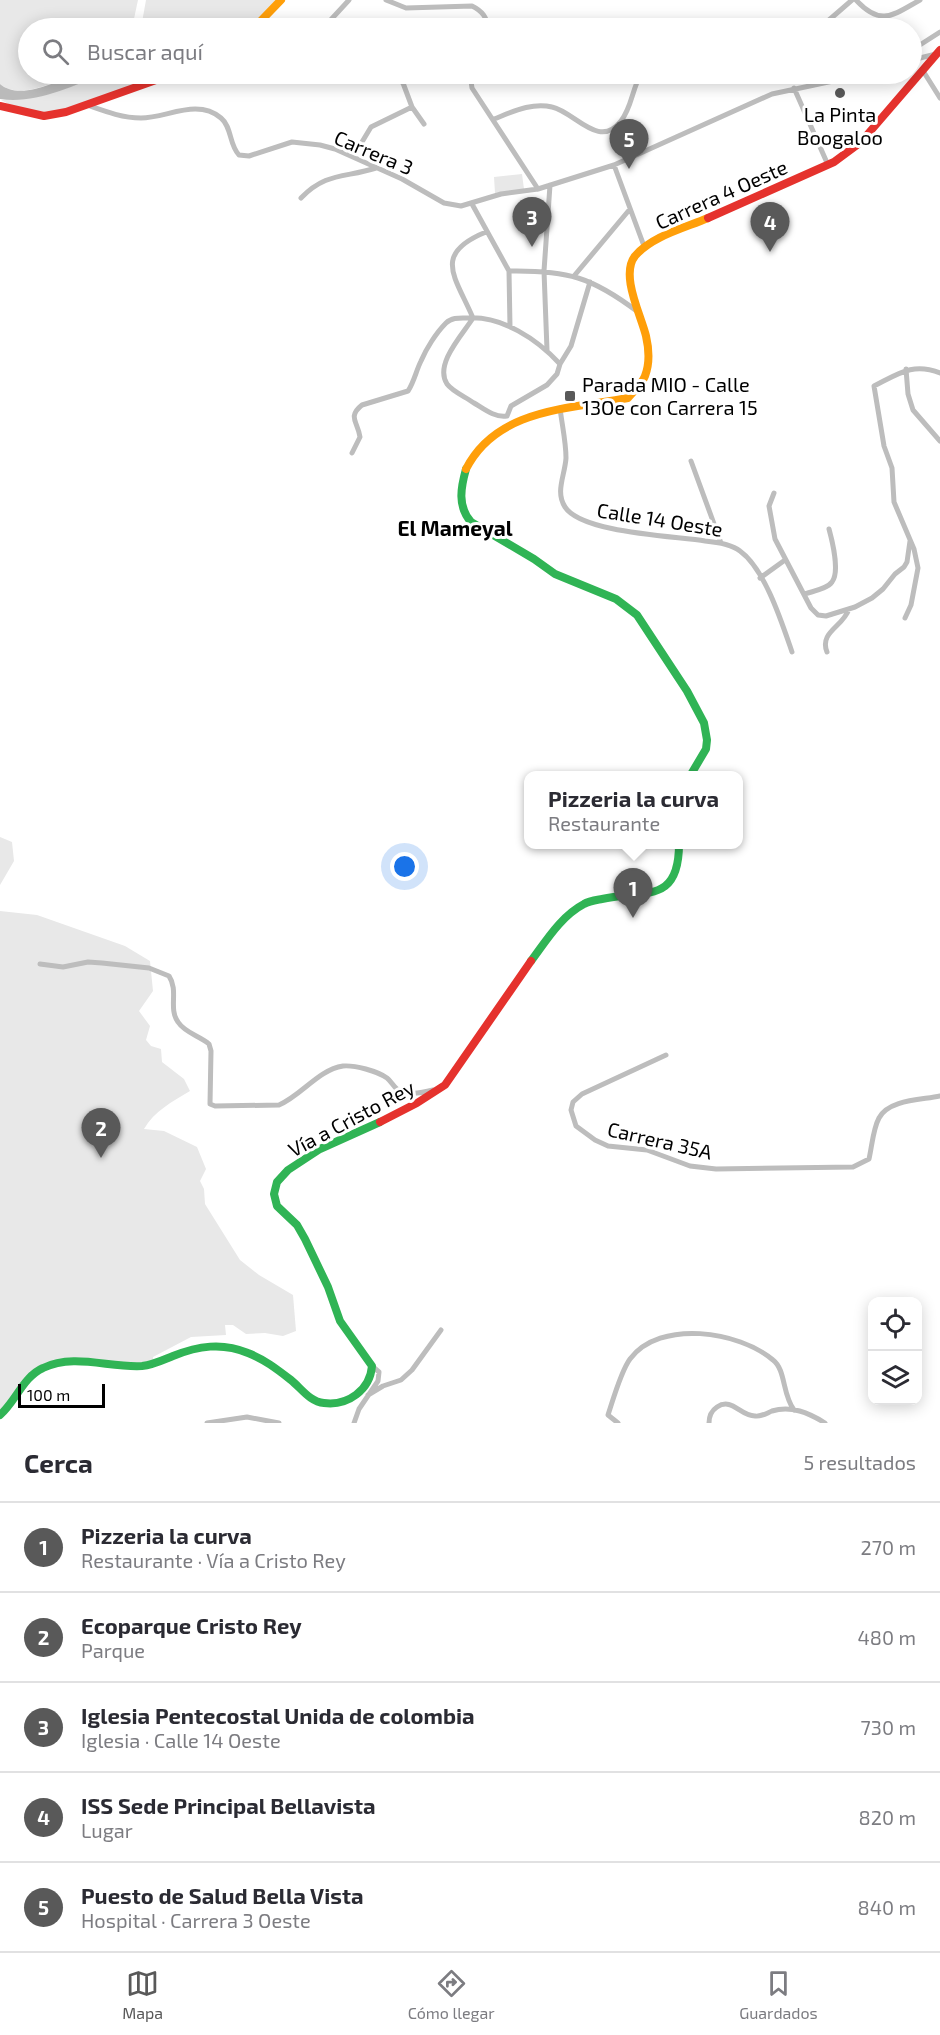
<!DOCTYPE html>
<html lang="es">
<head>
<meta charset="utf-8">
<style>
  body { margin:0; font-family:"Exo 2",sans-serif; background:#f7f7f7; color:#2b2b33 }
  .controls { position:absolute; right:18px; bottom:18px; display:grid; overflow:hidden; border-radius:12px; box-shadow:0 3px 15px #0003 }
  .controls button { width:54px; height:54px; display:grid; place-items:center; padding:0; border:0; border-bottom:2px solid #e1e1e2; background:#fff; color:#2b2b33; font:30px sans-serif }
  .scale { position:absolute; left:18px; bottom:15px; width:87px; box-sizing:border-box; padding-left:6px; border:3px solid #000; border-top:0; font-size:16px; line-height:21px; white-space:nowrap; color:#000; -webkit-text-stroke:4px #fff; paint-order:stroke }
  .you { position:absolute; left:405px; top:867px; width:21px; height:21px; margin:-15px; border:4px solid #fff; border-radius:50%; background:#1a73e8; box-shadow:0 0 0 9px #1a73e833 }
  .badge { display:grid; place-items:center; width:39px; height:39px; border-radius:50%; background:#595959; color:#fff; font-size:20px; font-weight:700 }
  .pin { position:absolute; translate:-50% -50px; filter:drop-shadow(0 2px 3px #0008) }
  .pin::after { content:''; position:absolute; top:32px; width:21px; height:18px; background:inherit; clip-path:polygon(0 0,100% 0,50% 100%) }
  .popup { position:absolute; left:524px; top:771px; width:219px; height:78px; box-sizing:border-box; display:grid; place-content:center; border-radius:12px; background:#fff; filter:drop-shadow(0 2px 4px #0005); font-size:20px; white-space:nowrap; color:#7c7c81 }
  .popup b { font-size:22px; color:#2b2b33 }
  .popup::after { content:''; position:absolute; left:50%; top:100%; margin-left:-12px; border:12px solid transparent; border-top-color:#fff }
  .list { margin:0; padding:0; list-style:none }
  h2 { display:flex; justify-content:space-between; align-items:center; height:78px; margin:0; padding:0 24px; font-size:26px }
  h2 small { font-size:20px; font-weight:400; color:#7c7c81 }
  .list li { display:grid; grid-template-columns:39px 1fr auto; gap:18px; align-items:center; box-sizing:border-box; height:90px; padding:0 24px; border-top:2px solid #e1e1e2 }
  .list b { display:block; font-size:22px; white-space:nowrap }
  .list p { margin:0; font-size:20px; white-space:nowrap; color:#7c7c81 }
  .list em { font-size:20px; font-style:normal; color:#7c7c81 }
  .icon { flex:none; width:33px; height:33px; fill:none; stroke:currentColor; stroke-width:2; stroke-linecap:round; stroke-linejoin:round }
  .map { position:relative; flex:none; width:940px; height:1423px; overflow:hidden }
  .search { position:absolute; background:#fff; box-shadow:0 3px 15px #0003; left:18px; right:18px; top:18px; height:66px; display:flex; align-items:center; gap:15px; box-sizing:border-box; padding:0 21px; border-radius:33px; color:#7c7c81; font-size:22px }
  .sheet { height:528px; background:#fff }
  nav { display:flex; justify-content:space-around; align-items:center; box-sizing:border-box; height:84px; border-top:2px solid #e1e1e2; background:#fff; font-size:16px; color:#7c7c81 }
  nav a { display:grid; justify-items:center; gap:3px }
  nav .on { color:#595959 }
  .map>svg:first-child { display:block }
  .green { fill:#e8e8e8 }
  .water { fill:#bababa }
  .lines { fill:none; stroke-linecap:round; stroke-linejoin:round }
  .street { stroke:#bdbdbd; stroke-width:5 }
  .fast { stroke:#30b455; stroke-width:8 }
  .slow { stroke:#ff9f0a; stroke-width:8 }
  .jam { stroke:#e5322d; stroke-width:8 }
  .poi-dot { fill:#595959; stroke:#fff; stroke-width:2 }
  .labels { text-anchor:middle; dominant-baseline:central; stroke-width:6; stroke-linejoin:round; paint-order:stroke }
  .poi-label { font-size:20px; fill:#000; stroke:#fff }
  .street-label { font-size:20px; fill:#000; stroke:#fff }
  .neighbourhood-label { font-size:21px; font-weight:bold; fill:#000; stroke:#fff }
</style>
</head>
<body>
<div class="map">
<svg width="940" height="1423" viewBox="0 0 940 1423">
  <rect width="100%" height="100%" fill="#fff"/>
  <path class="green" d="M0 0H138L132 28H28V74H76C54 81 21 101 0 84Z
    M146 0H281L254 28H141Z
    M103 74H173L44 116 23 112 1 100C40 99 68 88 103 74Z
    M522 174 524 189 495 193 494 177Z
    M0 837 12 842 14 861 0 885Z
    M0 911 37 915 125 946 150 961 153 991 139 1011 150 1026 146 1040 151 1046 161 1049 162 1062 184 1079 190 1091C172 1102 154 1111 144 1129L164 1131 197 1147 206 1169 200 1181 204 1189 205 1204 240 1260 259 1275 293 1295 296 1331 283 1336 265 1333 246 1334 233 1325H225L226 1335 191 1337 153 1357 154 1364 89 1362 42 1368 0 1415Z"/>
  <path class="water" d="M76 74H103C71 87 35 104 0 99V84C20 101 55 82 76 74Z"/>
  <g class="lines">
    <path class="street" d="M386 0 406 8 472 6C482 11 487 17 488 28
      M856 0C881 27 893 15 920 0
      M258 24 266 28
      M750 25 751 28
      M319 28 326 25 349 0
      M816 28 829 20 852 0
      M912 50 940 32
      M912 60 936 54
      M390 74 403 83 412 107 424 124
      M470 74 472 88 538 189
      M727 74 736 76 745 74
      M925 74 940 98
      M794 88 828 165
      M87 105C104 111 122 118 141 118 167 118 197 98 221 118 232 127 229 145 239 155L249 156 292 142 320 145 335 149 402 179 444 203 461 206 501 194 538 189 614 165 772 94 866 74
      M494 119C512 112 532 102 552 107 575 112 599 150 621 121 632 107 632 89 641 74
      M353 157 371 127 412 107
      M614 165 644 246
      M301 198C326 172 345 178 376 168
      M472 204 509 271 510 327
      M509 271C567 270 592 277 638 312
      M574 276 630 209
      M473 318C463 334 434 364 447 384 453 392 466 397 474 403 484 409 495 418 507 416
      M473 318C455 276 432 254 486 232
      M547 350 544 271 550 185
      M906 369 908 394 913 410 940 441
      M560 408C562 425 566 442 566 458 565 475 555 492 565 507 582 533 674 536 705 541 716 542 731 544 740 551 765 569 782 623 792 652
      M507 416 511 406 547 385 557 374 560 364 571 346 590 282
      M352 453 360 437C358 422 347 417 362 405L408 391C414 382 416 371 421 361 426 349 436 333 446 323 452 317 460 318 468 318 502 316 537 339 560 364
      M691 461 721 543
      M774 493 769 506 775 539 811 608 818 615 826 616 855 607 872 598 883 589 895 574 904 567 907 562 910 541
      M760 578 785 560
      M805 594C813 591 827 589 832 582 840 572 832 540 829 529
      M905 618 911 605 918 568 914 549 894 502 892 468 884 446 874 386C898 374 913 362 940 373
      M827 652C819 632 843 627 849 609
      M40 964 63 967 88 962 102 963 149 968 169 976C179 991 168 1008 178 1022 185 1033 200 1036 209 1044L211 1051 210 1104 215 1106 279 1105C302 1095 318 1070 343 1066 355 1065 377 1071 387 1078 391 1081 393 1086 397 1089 407 1096 422 1093 433 1090
      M666 1055 582 1094 573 1102 571 1110 576 1126 595 1140 608 1146 647 1150 690 1166 716 1169 853 1167 869 1159C872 1146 873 1129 879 1118 889 1099 923 1100 940 1096
      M368 1395 383 1386 401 1380 412 1370 441 1330
      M207 1423 247 1417 279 1423
      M354 1423 359 1409 378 1381 379 1372 372 1366
      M618 1423 608 1415C613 1400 621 1371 630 1359 660 1319 739 1331 773 1360 786 1370 782 1394 794 1410
      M709 1423C709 1417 711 1411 717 1407 732 1397 740 1416 755 1416 761 1417 767 1413 772 1411 791 1405 809 1413 825 1423"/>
    <path class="fast" d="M466 469C461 487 457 506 471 522L534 559 555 574 616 599 637 615 687 691 704 723 707 740 706 749 690 776
      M531 961C546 941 561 916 584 904 589 901 597 900 602 899 645 890 679 904 679 844
      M0 1415C16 1401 23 1377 43 1368 74 1353 109 1368 142 1366 153 1365 163 1360 173 1356 198 1346 222 1342 248 1353 264 1359 278 1370 291 1380 301 1388 310 1402 324 1403 348 1406 370 1390 372 1366L340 1321 328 1287 305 1239 297 1225 277 1206 274 1194 277 1182 288 1170 320 1149 380 1122"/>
    <path class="slow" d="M254 28 281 0
      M466 469C497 408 570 409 628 398 633 392 642 384 645 376 650 363 649 349 646 336 641 315 620 275 635 256 652 236 685 228 708 218"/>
    <path class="jam" d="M0 106 44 116 66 112 173 74
      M708 218 834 162 861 142 940 50
      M380 1122 417 1103 445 1085 531 961"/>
  </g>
  <g class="poi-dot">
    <circle cx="840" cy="93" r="6"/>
    <rect x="564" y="390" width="12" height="12" rx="3"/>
  </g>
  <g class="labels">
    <g class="poi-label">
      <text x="840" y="114">La Pinta<tspan x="840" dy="23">Boogaloo</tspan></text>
      <text x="582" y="384" text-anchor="start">Parada MIO - Calle<tspan x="582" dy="23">13Oe con Carrera 15</tspan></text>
    </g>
    <g class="street-label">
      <text transform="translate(374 152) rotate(23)">Carrera 3</text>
      <text transform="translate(721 194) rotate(-24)">Carrera 4 Oeste</text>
      <text transform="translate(660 519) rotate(9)">Calle 14 Oeste</text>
      <text transform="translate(351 1118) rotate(-28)">Vía a Cristo Rey</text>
      <text transform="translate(660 1140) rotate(13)">Carrera 35A</text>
    </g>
    <g class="neighbourhood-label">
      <text x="455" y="527">El Mameyal</text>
    </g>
  </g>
</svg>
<div class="controls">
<button><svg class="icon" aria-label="locate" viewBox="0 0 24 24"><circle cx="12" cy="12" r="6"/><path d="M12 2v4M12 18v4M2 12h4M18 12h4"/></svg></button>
<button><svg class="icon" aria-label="layers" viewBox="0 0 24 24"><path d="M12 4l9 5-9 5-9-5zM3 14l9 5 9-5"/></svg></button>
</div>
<div class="scale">100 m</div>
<div class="you"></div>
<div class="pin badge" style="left:633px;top:918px">1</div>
<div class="popup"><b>Pizzeria la curva</b>Restaurante</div>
<div class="pin badge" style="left:101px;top:1158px">2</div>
<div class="pin badge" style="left:532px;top:247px">3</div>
<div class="pin badge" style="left:770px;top:252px">4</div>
<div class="pin badge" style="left:629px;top:169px">5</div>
<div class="search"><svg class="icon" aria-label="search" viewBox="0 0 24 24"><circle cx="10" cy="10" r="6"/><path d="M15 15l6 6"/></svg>Buscar aquí</div>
</div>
<section class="sheet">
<h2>Cerca<small>5 resultados</small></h2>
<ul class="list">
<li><span class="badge">1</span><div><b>Pizzeria la curva</b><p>Restaurante · Vía a Cristo Rey</p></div><em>270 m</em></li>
<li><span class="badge">2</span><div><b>Ecoparque Cristo Rey</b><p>Parque</p></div><em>480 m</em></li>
<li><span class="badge">3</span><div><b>Iglesia Pentecostal Unida de colombia</b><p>Iglesia · Calle 14 Oeste</p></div><em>730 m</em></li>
<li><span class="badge">4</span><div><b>ISS Sede Principal Bellavista</b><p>Lugar</p></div><em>820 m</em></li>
<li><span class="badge">5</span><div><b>Puesto de Salud Bella Vista</b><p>Hospital · Carrera 3 Oeste</p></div><em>840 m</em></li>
</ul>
</section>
<nav>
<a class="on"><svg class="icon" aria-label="map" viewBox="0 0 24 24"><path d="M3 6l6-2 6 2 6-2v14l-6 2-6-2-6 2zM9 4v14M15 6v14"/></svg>Mapa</a>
<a><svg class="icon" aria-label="directions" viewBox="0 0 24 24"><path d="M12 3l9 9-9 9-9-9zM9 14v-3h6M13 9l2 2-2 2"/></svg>Cómo llegar</a>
<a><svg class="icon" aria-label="saved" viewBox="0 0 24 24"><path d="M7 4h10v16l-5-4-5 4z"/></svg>Guardados</a>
</nav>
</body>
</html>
